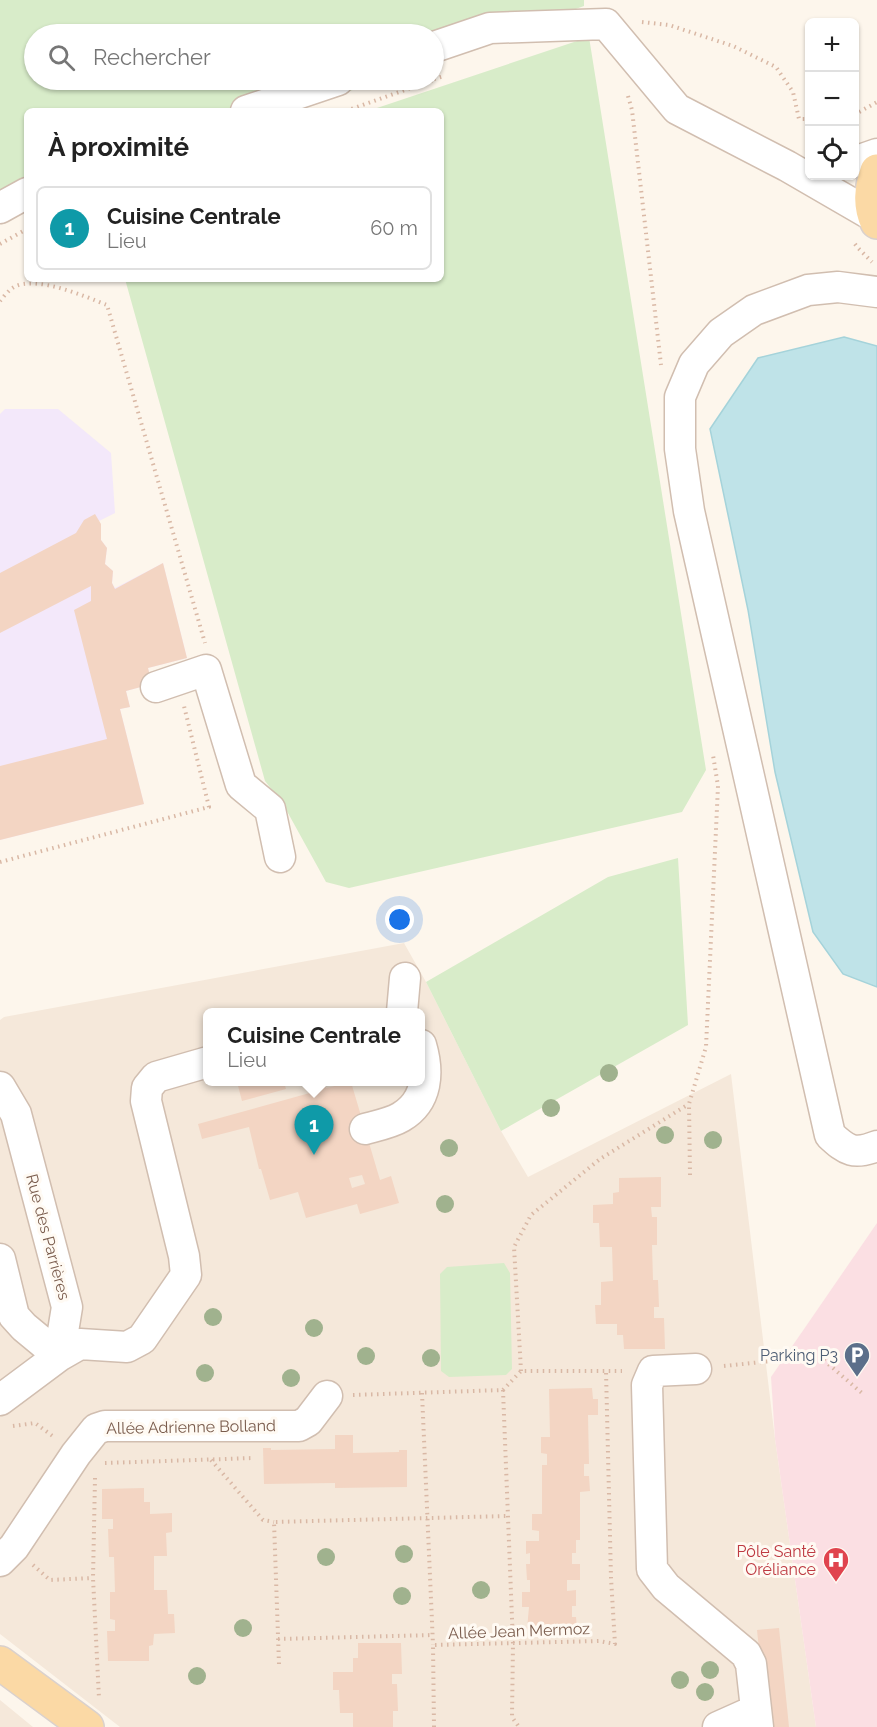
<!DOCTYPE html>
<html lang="fr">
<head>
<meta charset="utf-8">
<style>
  body { margin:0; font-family:Raleway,sans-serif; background:#f6f6f6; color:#222 }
  .controls { position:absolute; right:18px; top:18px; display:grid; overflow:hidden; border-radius:9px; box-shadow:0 2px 4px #0004 }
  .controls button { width:54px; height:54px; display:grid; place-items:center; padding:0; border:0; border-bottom:2px solid #e0e0e0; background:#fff; color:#222; font:30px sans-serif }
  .you { position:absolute; left:400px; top:920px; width:21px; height:21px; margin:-15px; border:4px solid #fff; border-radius:50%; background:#1a73e8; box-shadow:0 0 0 9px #1a73e833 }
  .badge { display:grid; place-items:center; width:39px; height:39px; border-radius:50%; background:#111827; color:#fff; font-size:20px; font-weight:700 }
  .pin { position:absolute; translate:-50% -50px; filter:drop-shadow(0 2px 3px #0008) }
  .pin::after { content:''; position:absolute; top:32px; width:21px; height:18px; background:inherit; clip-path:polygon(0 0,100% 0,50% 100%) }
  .popup { position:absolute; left:203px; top:1008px; width:222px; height:78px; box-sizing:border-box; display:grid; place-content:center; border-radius:9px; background:#fff; filter:drop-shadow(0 2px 4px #0005); font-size:20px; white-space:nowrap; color:#767676 }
  .popup b { font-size:22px; color:#222 }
  .popup::after { content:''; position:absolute; left:50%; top:100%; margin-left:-12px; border:12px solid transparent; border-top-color:#fff }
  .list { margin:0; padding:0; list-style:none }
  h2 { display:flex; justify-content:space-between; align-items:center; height:78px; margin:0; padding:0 24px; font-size:26px }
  h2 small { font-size:20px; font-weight:400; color:#767676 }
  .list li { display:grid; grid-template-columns:39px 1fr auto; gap:18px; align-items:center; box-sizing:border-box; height:84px; margin:0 12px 12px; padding:0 12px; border:2px solid #e0e0e0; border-radius:9px }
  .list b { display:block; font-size:22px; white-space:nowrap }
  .list p { margin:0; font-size:20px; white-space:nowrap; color:#767676 }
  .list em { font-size:20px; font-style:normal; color:#767676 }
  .icon { flex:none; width:33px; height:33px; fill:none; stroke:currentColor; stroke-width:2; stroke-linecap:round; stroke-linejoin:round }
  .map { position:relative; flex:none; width:877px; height:1727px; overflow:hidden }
  .search { position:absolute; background:#fff; box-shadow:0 2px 4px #0004; left:24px; top:24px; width:420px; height:66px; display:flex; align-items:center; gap:15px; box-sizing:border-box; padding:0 21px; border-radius:33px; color:#767676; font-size:22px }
  .panel { position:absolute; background:#fff; box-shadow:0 2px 4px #0004; left:24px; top:108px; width:420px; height:174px; border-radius:9px }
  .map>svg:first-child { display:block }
  .residential { fill:#f5e8da; fill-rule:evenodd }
  .education { fill:#f3e8fa }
  .medical { fill:#fbdfe3 }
  .green { fill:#d8ecc9 }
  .water { fill:#bfe3e8; stroke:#a5d3da; stroke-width:1.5 }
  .building { fill:#f3d5c3; fill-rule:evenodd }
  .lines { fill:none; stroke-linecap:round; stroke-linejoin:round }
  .minor-casing { stroke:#d1beb0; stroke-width:33 }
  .major-casing { stroke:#dad1cd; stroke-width:36 }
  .path { stroke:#d9b8a5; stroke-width:4; stroke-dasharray:1.5 4.5; stroke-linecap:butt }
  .minor { stroke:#fff; stroke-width:30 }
  .major { stroke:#fbd9a5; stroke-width:33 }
  .tree { fill:#a0b28e }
  .labels { text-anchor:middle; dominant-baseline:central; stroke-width:6; stroke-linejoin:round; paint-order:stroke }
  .street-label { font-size:16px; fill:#7a5c4d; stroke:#fffaf3 }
  .service-label { font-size:16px; fill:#4e5e75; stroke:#fffaf3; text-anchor:end }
  .health-label { font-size:16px; fill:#be3a42; stroke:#fffaf3; text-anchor:end }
</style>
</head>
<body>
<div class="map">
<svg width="877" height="1727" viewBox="0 0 877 1727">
  <rect width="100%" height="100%" fill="#fdf6ec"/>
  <path class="residential" d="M404 943 426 982 501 1131 528 1177 731 1074 775 1439 816 1727H120L0 1634V1020L4 1017ZM208 1012H421V1082H208Z
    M0 1700 33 1727H0Z"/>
  <path class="education" d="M5 409H58L111 453 115 513 99 521 101 540 107 548 105 564 113 571 112 583 115 588 163 563 187 658 148 668 152 684 126 691 130 707 120 709 144 804 0 840V414Z"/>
  <path class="medical" d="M877 1223V1727H816L775 1439 771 1377Z"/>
  <path class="green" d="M0 0H584V6L434 60V34H34V80H381L293 111H27V207L0 217Z
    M589 37 706 770 682 812 349 888 326 882 283 804 265 781 125 279H441V111H368Z
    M678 858 688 1025 501 1131 426 982 608 877Z
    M504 1263 510 1273 512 1369 506 1375 449 1377 441 1371 440 1274 447 1267Z"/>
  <path class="water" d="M844 337 877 346V987L843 974 813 932 775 772 748 610 710 429 758 358Z"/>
  <path class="building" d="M95 514 101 524V540L107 548 105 564 113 571 112 583 115 589 163 563 187 658 148 668 152 684 126 691 130 707 120 709 144 804 0 840V766L107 739 74 610 91 601V586L0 633V573L76 533 84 520Z
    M237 1082H284L286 1089 242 1101Z
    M314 1082H324L326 1088 351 1082 380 1180 391 1176 399 1203 360 1214 357 1204 306 1218 298 1192 270 1200 261 1169H259L249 1127 202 1139 198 1124 317 1091ZM362 1175 365 1184 352 1188 349 1178Z
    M661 1177V1207H651L652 1217H657V1245H652L653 1280H658L659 1307H654V1318H664L665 1349H624L623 1335H617V1324H596L595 1305H601V1282L613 1281 612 1247H600L599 1223H593V1205L613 1204V1193L619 1192V1178Z
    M592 1388 593 1399H598V1415H588L589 1464H584V1476H589L590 1491 580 1492V1540H576V1553H572V1564H580V1580H567V1591L576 1590V1606H572V1617H576L577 1629H527L529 1607H522V1592H530V1580H527L526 1564H530V1553L526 1554V1541H539V1531L532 1530V1514H542V1465H547V1454L541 1453V1437H550L549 1389Z
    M335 1435H353V1453L399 1452V1450H407V1487L335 1488V1483L264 1484 263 1448H271V1450L335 1449Z
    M144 1488V1502H150V1514L172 1513V1532L166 1533 167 1556H154V1590H167L168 1614H174L175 1633 154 1634 153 1645 149 1646V1661H108L107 1631H115V1620L110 1619V1592H115L114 1557H109L108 1529H113V1519H102V1489Z
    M779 1628 789 1727H767L757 1630Z
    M358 1643H401L402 1674H392V1684H397L398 1711H393V1727H353V1713H340L339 1690H333V1672H353V1658H358Z"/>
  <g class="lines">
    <g class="minor-casing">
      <path id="minor" d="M434 47 490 28 606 24 677 109 787 166 875 217
        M246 111 338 80
        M854 162 877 154
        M0 208 27 193
        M877 292 838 287 808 290 754 310 721 333 694 364 680 397V449L689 511 830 1135C847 1151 854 1155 877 1146
        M156 687 206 670 241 785 270 809 280 857
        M402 1012 405 978
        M0 1087 16 1114 67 1307 59 1356
        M365 1129C376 1126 391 1123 401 1117 428 1101 429 1072 421 1045
        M0 1259 14 1316 24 1327 59 1356
        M696 1369 653 1371 647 1385 652 1569 666 1587 746 1654 751 1664 758 1727
        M0 1400 59 1356 80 1344 127 1347 142 1339 186 1275 184 1256 146 1101 147 1088 156 1077 208 1062
        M0 1561 14 1547 76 1454 96 1429 105 1426H299L308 1421 327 1396
        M718 1727 756 1710"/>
    </g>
    <g class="major-casing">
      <path id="major" d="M877 171C871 189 869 205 877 222
        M0 1663 87 1727"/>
    </g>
    <path class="path" d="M642 22 669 25 733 46 776 67 793 92 799 119H810
      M434 79 444 76
      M628 96 632 110 661 365
      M346 111 433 80
      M854 115 877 102
      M0 244 27 229
      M855 244 858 248 872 262
      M0 301C4 296 9 290 14 287 36 275 84 296 107 305L205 643
      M0 862 209 807 184 706
      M690 1175 689 1104 706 1047 718 786 713 755
      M724 1366 819 1356 863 1394
      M521 1371 514 1247 531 1215 600 1159 689 1104
      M503 1390 513 1644 512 1717 519 1727
      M422 1393 433 1645
      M353 1395 503 1390 521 1371H622
      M13 1426 35 1423 54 1437
      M211 1460 263 1520 274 1522
      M105 1463 254 1458
      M95 1478 93 1578 99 1698
      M33 1565 50 1580 93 1578
      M278 1639 433 1635
      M279 1664 274 1522 507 1516
      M434 1727 433 1645 599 1641 615 1644 611 1578 606 1371"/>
    <use href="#minor" class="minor"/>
    <use href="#major" class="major"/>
  </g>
  <g class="tree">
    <circle cx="609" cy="1073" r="9"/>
    <circle cx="551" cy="1108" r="9"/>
    <circle cx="665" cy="1135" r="9"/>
    <circle cx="713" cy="1140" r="9"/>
    <circle cx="449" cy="1148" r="9"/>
    <circle cx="445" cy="1204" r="9"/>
    <circle cx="213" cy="1317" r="9"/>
    <circle cx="314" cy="1328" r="9"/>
    <circle cx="366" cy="1356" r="9"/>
    <circle cx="431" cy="1358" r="9"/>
    <circle cx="205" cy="1373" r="9"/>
    <circle cx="291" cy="1378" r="9"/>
    <circle cx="404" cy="1554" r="9"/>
    <circle cx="326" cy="1557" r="9"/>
    <circle cx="481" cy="1590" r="9"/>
    <circle cx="402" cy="1596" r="9"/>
    <circle cx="243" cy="1628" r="9"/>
    <circle cx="710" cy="1670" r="9"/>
    <circle cx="197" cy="1676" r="9"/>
    <circle cx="680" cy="1680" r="9"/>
    <circle cx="705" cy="1692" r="9"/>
  </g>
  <defs>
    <g id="parking-pin" transform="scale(1.35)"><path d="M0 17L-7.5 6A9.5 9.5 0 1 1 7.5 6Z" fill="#5c6f8a" stroke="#fffaf3"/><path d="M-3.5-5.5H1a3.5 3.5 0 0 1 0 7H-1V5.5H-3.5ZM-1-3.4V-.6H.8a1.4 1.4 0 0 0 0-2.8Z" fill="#fff"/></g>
    <g id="hospital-pin" transform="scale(1.35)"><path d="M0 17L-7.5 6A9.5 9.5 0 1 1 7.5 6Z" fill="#e0444e" stroke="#fffaf3"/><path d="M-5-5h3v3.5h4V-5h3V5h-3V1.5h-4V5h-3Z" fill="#fff"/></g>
  </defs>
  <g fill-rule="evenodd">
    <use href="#parking-pin" x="857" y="1355"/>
    <use href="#hospital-pin" x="836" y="1560"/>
  </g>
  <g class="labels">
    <g class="street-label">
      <text transform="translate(48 1237) rotate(75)">Rue des Parrières</text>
      <text transform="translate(191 1427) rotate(-1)">Allée Adrienne Bolland</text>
      <text transform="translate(519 1631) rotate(-2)">Allée Jean Mermoz</text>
    </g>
    <g class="service-label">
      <text x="838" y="1355">Parking P3</text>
    </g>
    <g class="health-label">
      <text x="816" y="1551">Pôle Santé<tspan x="816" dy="18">Oréliance</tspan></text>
    </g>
  </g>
</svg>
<div class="controls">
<button>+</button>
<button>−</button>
<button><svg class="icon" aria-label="locate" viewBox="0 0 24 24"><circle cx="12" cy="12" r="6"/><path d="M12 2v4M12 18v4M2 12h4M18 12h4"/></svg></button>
</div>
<div class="you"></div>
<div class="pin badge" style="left:314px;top:1155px;background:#0f9aa8">1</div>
<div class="popup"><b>Cuisine Centrale</b>Lieu</div>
<div class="search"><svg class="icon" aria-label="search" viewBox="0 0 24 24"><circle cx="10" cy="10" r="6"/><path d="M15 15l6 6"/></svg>Rechercher</div>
<section class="panel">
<h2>À proximité<small></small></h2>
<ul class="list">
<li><span class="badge" style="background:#0f9aa8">1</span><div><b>Cuisine Centrale</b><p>Lieu</p></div><em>60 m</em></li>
</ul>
</section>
</div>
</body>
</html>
